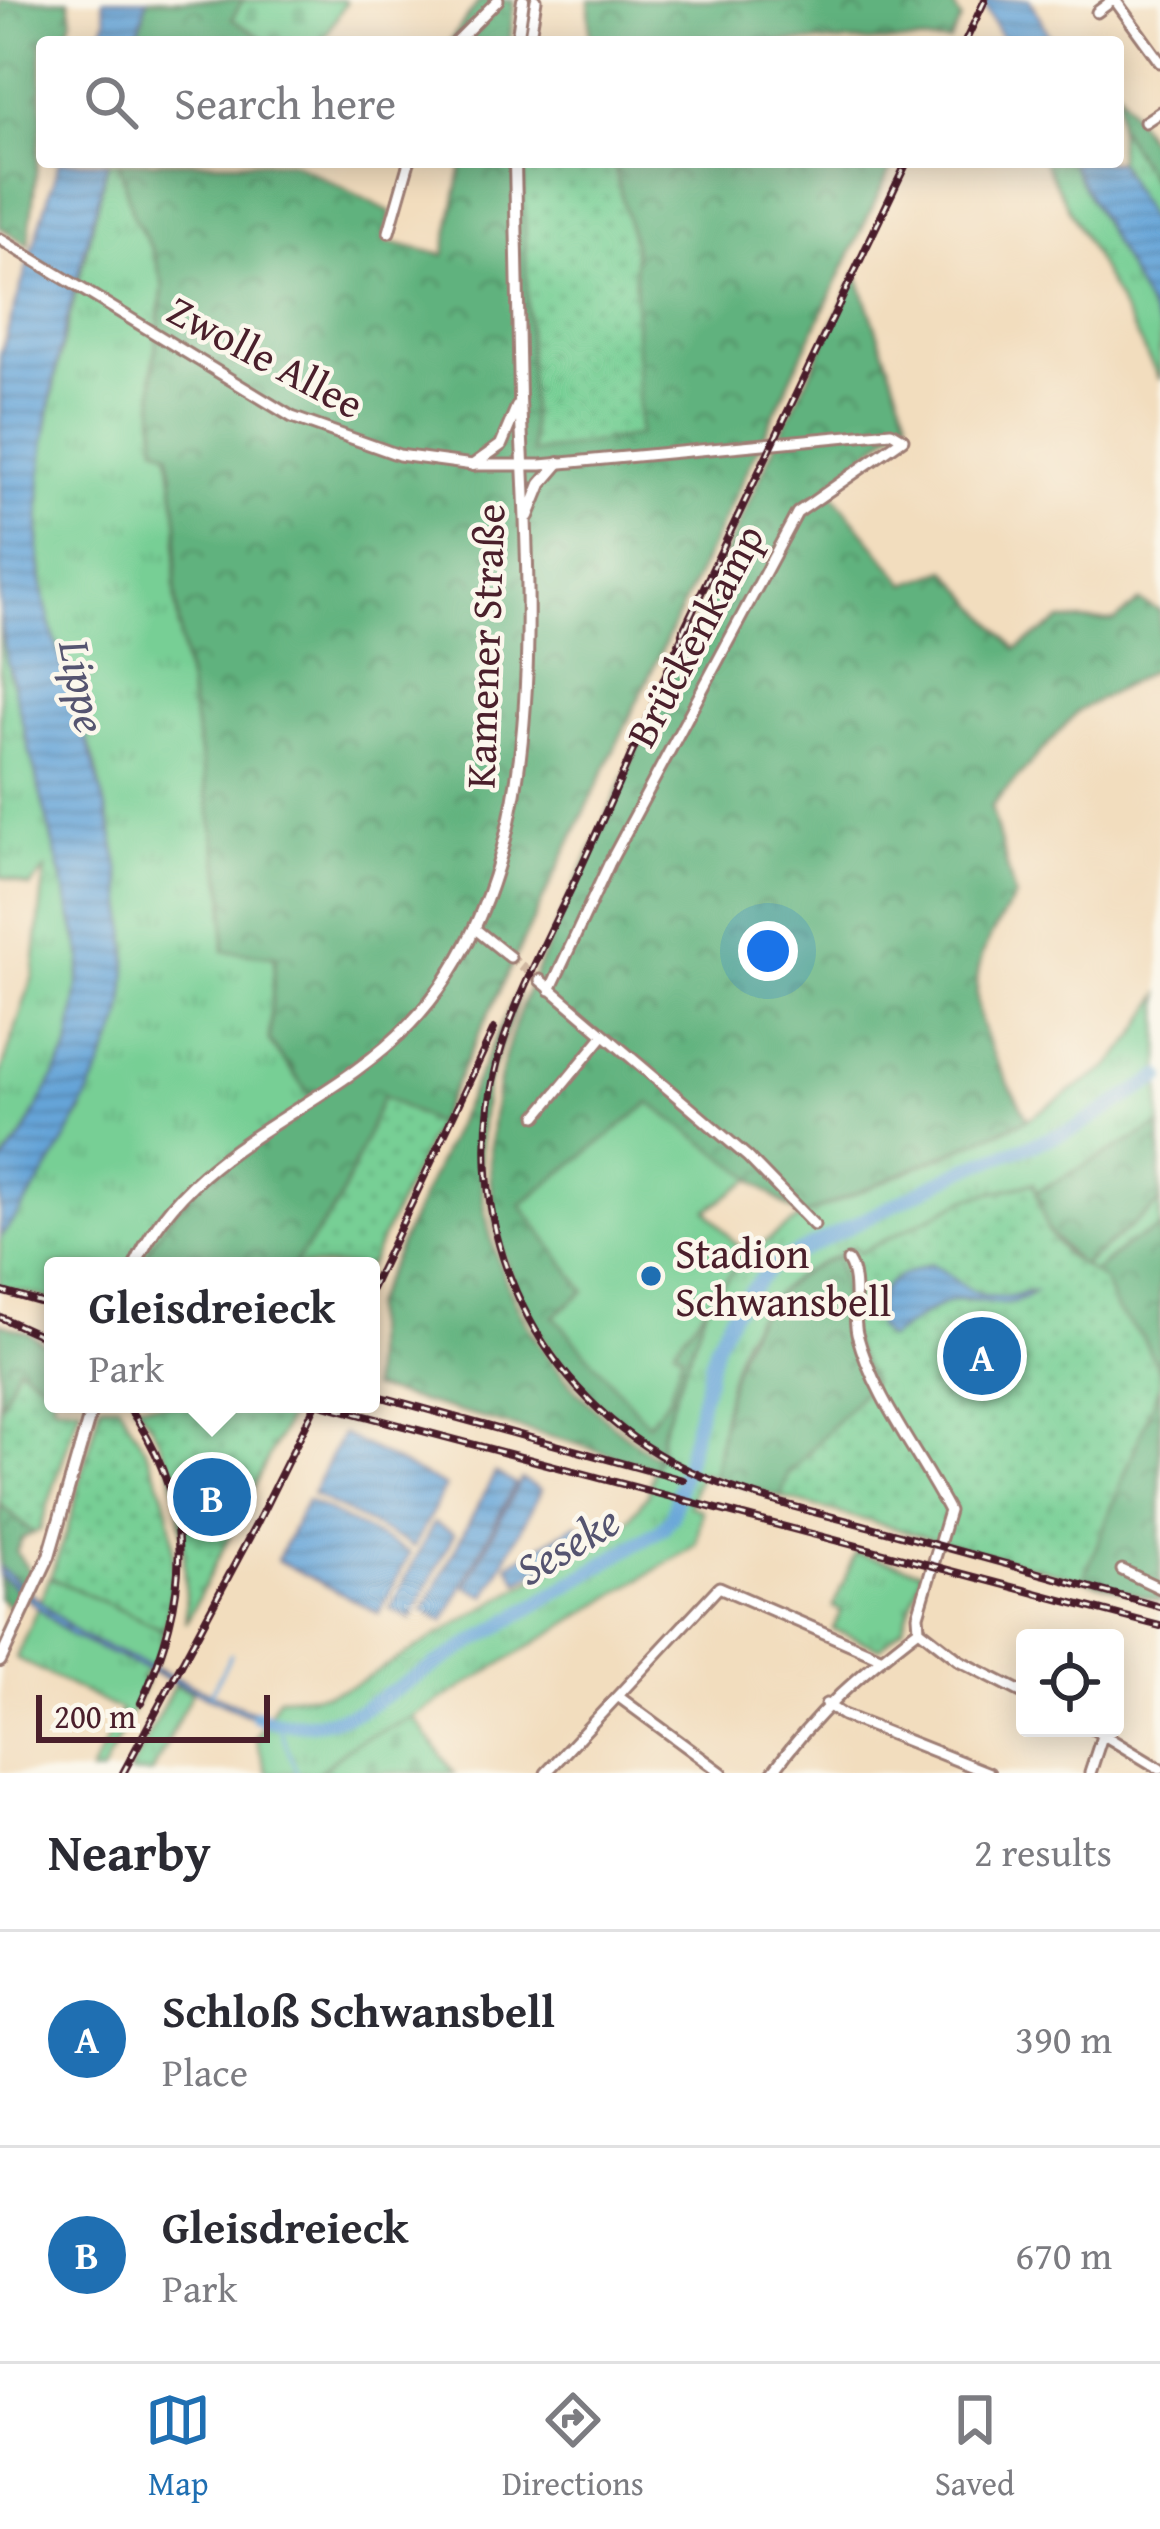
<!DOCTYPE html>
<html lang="en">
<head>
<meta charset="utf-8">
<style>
  body { margin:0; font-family:"Gentium Book Plus",serif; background:#f7f7f7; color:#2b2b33 }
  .controls { position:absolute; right:36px; bottom:36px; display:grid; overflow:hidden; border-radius:12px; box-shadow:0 6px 30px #0003 }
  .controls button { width:108px; height:108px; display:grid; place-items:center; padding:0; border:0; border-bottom:3px solid #e1e1e2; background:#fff; color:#2b2b33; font:60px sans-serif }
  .scale { position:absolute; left:36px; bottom:30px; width:234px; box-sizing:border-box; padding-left:12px; border:6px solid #4a1f2b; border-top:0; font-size:33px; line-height:42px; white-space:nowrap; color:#4a1f2b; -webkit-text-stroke:9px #fbf7ec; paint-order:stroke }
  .you { position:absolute; left:768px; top:951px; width:42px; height:42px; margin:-30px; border:9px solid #fff; border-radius:50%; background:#1a73e8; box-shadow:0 0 0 18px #1a73e833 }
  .badge { display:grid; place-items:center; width:78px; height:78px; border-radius:50%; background:#1f6fb2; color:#fff; font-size:39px; font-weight:700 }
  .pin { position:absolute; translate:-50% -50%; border:6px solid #fff; box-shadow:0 3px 12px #0006 }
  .popup { position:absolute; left:44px; top:1257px; width:336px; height:156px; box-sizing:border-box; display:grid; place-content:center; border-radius:12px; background:#fff; filter:drop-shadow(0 3px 9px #0005); font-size:39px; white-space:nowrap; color:#7c7c81 }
  .popup b { font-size:45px; color:#2b2b33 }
  .popup::after { content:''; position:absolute; left:50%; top:100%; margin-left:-24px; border:24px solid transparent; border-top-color:#fff }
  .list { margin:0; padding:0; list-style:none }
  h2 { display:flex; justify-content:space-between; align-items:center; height:156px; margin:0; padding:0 48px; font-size:51px }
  h2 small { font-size:39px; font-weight:400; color:#7c7c81 }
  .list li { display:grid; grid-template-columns:78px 1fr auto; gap:36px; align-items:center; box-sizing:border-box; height:216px; padding:0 48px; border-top:3px solid #e1e1e2 }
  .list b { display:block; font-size:45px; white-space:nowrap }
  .list p { margin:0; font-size:39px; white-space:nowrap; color:#7c7c81 }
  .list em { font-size:39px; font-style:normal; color:#7c7c81 }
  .icon { flex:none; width:66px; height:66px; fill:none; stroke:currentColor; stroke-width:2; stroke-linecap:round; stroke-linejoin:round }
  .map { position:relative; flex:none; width:1160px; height:1773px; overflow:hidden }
  .search { position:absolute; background:#fff; box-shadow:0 6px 30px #0003; left:36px; right:36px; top:36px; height:132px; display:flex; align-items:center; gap:30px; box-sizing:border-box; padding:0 42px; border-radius:12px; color:#7c7c81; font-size:45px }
  .sheet { height:588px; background:#fff }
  nav { display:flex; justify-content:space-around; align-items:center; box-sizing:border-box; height:168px; border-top:3px solid #e1e1e2; background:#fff; font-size:33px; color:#7c7c81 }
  nav a { display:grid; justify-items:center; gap:6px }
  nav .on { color:#1f6fb2 }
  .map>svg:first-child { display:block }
  .grass { fill:url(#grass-tufts); stroke:#607760; stroke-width:3 }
  .forest { fill:url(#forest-crowns); stroke:#566854; stroke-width:3 }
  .cemetery { fill:url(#cemetery-stones); stroke:#607760; stroke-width:3 }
  .park { fill:url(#park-dots); stroke:#607760; stroke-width:3 }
  .pitch { fill:#77cf95; stroke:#607760; stroke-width:3 }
  .water { fill:url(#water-rules); stroke:#586282; stroke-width:3 }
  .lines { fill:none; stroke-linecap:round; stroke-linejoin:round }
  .stream { stroke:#65a4d8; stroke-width:3 }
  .river { stroke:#65a4d8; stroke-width:14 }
  .minor-tunnel { stroke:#d0b7a1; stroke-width:9; stroke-dasharray:9 4.5; stroke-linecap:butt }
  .minor-casing { stroke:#9e7e74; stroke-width:15 }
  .major-casing { stroke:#9e7e74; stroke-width:16 }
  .minor { stroke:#fff; stroke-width:9 }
  .major { stroke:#fff; stroke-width:10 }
  .rail-casing { stroke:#4a1f2b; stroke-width:8 }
  .rail { stroke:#fbf7ec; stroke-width:3; stroke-dasharray:9; stroke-linecap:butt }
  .poi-dot { fill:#1f6fb2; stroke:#fbf7ec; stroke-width:4.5 }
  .labels { text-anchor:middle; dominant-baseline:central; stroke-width:9; stroke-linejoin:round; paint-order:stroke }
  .street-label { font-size:42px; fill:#4a1f2b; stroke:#fbf7ec }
  .poi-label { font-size:42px; fill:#4a1f2b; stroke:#fbf7ec; text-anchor:start }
  .water-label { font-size:45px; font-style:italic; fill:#555470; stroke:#fbf7ec }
</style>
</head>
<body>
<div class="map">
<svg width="1160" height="1773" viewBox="0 0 1160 1773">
  <defs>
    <pattern id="grass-tufts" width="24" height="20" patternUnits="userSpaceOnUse" patternTransform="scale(3)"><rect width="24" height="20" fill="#77cf95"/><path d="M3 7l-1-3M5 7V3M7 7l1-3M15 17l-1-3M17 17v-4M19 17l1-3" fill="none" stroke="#68b181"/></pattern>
    <pattern id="forest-crowns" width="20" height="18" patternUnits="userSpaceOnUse" patternTransform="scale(3)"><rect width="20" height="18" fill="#61b27e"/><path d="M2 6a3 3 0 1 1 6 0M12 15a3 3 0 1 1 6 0" fill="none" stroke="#529067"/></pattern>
    <pattern id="cemetery-stones" width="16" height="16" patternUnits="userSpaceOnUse" patternTransform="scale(3)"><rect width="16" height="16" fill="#77cf95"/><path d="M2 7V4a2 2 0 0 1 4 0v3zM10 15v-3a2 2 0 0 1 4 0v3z" fill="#68b181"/></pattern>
    <pattern id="park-dots" width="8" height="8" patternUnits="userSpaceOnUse" patternTransform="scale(3)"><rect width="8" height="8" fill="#77cf95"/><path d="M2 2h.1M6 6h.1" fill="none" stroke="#68b181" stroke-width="1.8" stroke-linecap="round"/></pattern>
    <pattern id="water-rules" width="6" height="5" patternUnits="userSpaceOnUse" patternTransform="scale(3)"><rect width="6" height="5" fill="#65a4d8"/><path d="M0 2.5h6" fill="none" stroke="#5585af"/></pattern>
  </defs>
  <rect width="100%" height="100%" fill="#fbf7ec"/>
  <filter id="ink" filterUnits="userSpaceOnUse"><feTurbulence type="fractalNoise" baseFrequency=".00833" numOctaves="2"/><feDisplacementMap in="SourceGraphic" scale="24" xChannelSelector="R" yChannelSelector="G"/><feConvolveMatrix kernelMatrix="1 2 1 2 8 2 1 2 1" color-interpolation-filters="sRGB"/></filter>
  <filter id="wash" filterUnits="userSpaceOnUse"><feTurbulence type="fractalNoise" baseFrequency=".004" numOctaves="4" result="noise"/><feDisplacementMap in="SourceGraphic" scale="48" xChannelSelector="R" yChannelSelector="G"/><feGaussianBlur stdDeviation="2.7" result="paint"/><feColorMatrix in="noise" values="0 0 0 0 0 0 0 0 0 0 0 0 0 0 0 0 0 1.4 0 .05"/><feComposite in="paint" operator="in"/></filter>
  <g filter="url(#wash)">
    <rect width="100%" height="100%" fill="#f2ddbe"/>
    <path class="grass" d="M1118 125 1160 194V240L1118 162Z
      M108 162H119L133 216 154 253 163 285 153 370 155 431 169 451 178 524 175 588 180 638 225 898 224 950 276 956 269 1041 315 1100 140 1266H53V1300L0 1286V1238L82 1112 99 779 75 700 48 630 39 548 41 460 58 364Z
      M1044 162H1070L1160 330V380Z
      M0 613 5 653 82 958 70 1049 22 1137 0 1166V1076L33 976 45 870 30 887 0 876Z
      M1160 995V1125L1149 1134 1036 1192 1033 1183 969 1198 858 1254 854 1248C729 1307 733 1350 714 1477L701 1472 689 1505 702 1511 696 1545 414 1717 356 1742 317 1773H267L256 1738 279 1697 327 1694 354 1685 623 1526 648 1494 661 1435 702 1309 745 1255 801 1217 1028 1119 1108 1068 1136 1035Z
      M1160 1203V1228L1128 1244 1093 1273 1082 1266Z
      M856 1553 922 1571 903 1627 880 1648 833 1629 841 1611 833 1607Z
      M50 1577 164 1630 158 1658 141 1679 146 1682 102 1773H90L121 1711 16 1658Z
      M174 1685 192 1692 152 1773H129Z"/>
    <path class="forest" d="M0 0H69L72 19 65 42H42V121L28 245 0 227Z
      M147 0H243L232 19 268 42H136Z
      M480 0H514L510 42H449Z
      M589 0H951L961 20 950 42H590Z
      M1118 90 1160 157V194L1118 125Z
      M119 162H292L391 212 384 241 444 255 463 162H523L533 452 639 434 634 247 613 162H894L436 1124 384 1097 338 1204 293 1266H140C178 1186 245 1148 314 1100L269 1041 275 956 224 951 225 898 180 638 175 588 178 524 169 452 156 445 153 370 163 285 154 253 133 216Z
      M857 274 908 418 828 486 836 498 906 584 947 570 1016 649 1061 620 1115 621 1140 601 1160 611V666L1078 711 991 807 1015 897C1005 913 993 929 986 946 958 1009 999 1065 1028 1119L801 1217 650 1104 521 1204 585 1291 554 1317 669 1397 682 1354 673 1348 709 1298 661 1434 660 1452C488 1335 450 1173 530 985L761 475Z
      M518 990C518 1011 491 1063 486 1092 460 1245 532 1376 658 1458L654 1469 574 1443 371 1388V1307Z
      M1160 1125V1203L1081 1266 1047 1230 1036 1192Z
      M1160 1228V1373L1142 1337 1116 1310 1104 1280 1093 1273 1128 1244Z
      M837 1256 851 1340 872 1382 788 1475 781 1497 714 1477C729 1381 733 1296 837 1256Z
      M0 1323 27 1332 53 1349V1390L18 1366 0 1407Z
      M1160 1384V1601L1083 1580Z
      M0 1504 34 1533 23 1538 16 1552 32 1575 13 1610 0 1598Z"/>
    <path class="cemetery" d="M243 0H342L346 2 322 42H268L232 19Z
      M414 1717 454 1773H317L356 1742Z"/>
    <path class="park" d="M523 162H613L634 247 639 435 532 453Z
      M383 1096 436 1124 369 1266H293L338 1204Z
      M1034 1183 1047 1230 1066 1255 1104 1280 1116 1310 1142 1337 1160 1373V1384L1083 1580 781 1497 788 1475 872 1382 851 1340 837 1256 855 1248 859 1253 969 1198Z
      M18 1366 53 1390V1404L80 1406 40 1530 34 1533 0 1504V1407Z
      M101 1404H118C170 1485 185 1534 164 1630L50 1577 66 1535Z
      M135 1404H295L186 1623C184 1551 187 1462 135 1404Z"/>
    <path class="pitch" d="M650 1103 753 1178 707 1210 745 1255 674 1348 682 1354 669 1397 648 1424 554 1316 585 1291 521 1205Z"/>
    <path class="water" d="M103 0H147L136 42H98L106 19Z
      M981 0H1030L1053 42H1004Z
      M59 162H108C75 287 36 415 39 546 40 617 65 664 84 730 111 819 139 922 122 1016 119 1030 111 1045 105 1058 79 1121 43 1184 0 1238V1166L22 1137 69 1049 82 958 5 653 0 613V356Z
      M1070 162H1118L1160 240V330Z
      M931 1264C960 1279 967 1298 1005 1297 1017 1297 1024 1291 1034 1292 1004 1315 986 1297 957 1300 939 1301 903 1328 888 1339L877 1328C875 1280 892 1279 931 1264Z
      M342 1434 445 1487 414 1547 312 1494Z
      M495 1473 515 1484 444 1621 423 1611Z
      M521 1479 541 1490 486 1596 466 1586Z
      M307 1500 410 1553 379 1613 277 1560Z
      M434 1523 454 1534 411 1619 390 1608Z
      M578 1523 587 1541 519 1582 508 1565Z
      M0 1567 80 1635 247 1709 276 1717 271 1725 71 1636 0 1575Z"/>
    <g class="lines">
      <path class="stream" d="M210 1695 231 1654
        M278 1724 297 1773"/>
      <path class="river" d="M257 1716C289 1729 327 1724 359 1711L663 1528 672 1516 716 1344 732 1313 771 1266 967 1168 1075 1129 1160 1077"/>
    </g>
  </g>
  <g filter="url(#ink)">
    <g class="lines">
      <path class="minor-tunnel" d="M510 957 540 980"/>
      <g class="minor-casing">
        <path id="minor" d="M1115 0 1160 62
          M1097 12 1113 0
          M456 42 498 0
          M529 42 536 0
          M1145 122 1160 112
          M389 232 409 162
          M0 239 292 417 399 455 473 465H541L891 432 903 439 797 513 609 864 550 990
          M474 928 510 957
          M540 980 748 1157 814 1225
          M537 1116 603 1036
          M848 1261C860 1279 852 1312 857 1334 874 1398 919 1453 949 1511L918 1615 919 1629
          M1122 1570 1160 1588
          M919 1629 960 1661 1025 1694
          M619 1697 722 1773
          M826 1704 843 1715 989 1773
          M1092 1728 1160 1769
          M546 1773 719 1587 882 1658
          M772 1773C816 1712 860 1674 919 1629
          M1090 1773 1103 1733"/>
      </g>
      <g class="major-casing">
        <path id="major" d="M517 42 523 0
          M473 465 501 445 517 407
          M528 516 541 484 559 463
          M135 1266C189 1143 324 1114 410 1024 557 871 528 593 520 398 518 319 517 241 515 162
          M0 1661 49 1556 93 1404"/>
      </g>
      <use href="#minor" class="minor"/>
      <use href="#major" class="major"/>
      <g class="rail-casing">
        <path id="rail" d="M965 42 985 0
          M690 618C653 705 616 791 577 876 549 936 515 997 498 1060 456 1217 529 1385 672 1462 732 1494 805 1509 871 1527 967 1553 1064 1580 1160 1607
          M682 633 907 162
          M371 1289 494 1029
          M0 1291 53 1306
          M0 1317 53 1341
          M371 1394 683 1480
          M126 1404C197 1501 190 1598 141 1703
          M320 1404 1160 1626
          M123 1773 257 1523 316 1404"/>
      </g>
      <use href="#rail" class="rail"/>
    </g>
  </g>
  <circle class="poi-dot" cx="651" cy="1276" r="12"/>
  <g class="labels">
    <g class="street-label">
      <text transform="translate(266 356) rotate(28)">Zwolle Allee</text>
      <text transform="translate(694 635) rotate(-62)">Brückenkamp</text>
      <text transform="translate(484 646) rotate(-88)">Kamener Straße</text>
    </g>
    <g class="poi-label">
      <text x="675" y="1252">Stadion<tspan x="675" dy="48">Schwansbell</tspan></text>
    </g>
    <g class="water-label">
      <text transform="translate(84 686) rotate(79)">Lippe</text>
      <text transform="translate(567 1544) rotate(-31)">Seseke</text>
    </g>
  </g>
</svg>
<div class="controls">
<button><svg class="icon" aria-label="locate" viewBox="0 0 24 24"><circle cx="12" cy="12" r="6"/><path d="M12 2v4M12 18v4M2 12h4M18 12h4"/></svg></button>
</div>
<div class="scale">200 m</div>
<div class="you"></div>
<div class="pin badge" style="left:982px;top:1356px">A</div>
<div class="pin badge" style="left:212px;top:1497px">B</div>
<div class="popup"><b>Gleisdreieck</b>Park</div>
<div class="search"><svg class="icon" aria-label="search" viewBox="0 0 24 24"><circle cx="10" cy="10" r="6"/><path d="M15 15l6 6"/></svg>Search here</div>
</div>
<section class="sheet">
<h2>Nearby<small>2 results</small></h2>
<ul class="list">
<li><span class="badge">A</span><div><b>Schloß Schwansbell</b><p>Place</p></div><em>390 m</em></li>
<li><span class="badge">B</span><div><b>Gleisdreieck</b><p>Park</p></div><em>670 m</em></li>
</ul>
</section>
<nav>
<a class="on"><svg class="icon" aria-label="map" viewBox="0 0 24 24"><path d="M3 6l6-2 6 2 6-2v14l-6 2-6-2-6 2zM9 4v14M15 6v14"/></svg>Map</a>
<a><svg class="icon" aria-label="directions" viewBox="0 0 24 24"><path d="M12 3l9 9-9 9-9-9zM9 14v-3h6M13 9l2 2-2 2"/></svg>Directions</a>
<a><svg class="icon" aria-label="saved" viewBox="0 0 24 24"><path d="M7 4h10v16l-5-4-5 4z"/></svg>Saved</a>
</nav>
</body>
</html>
